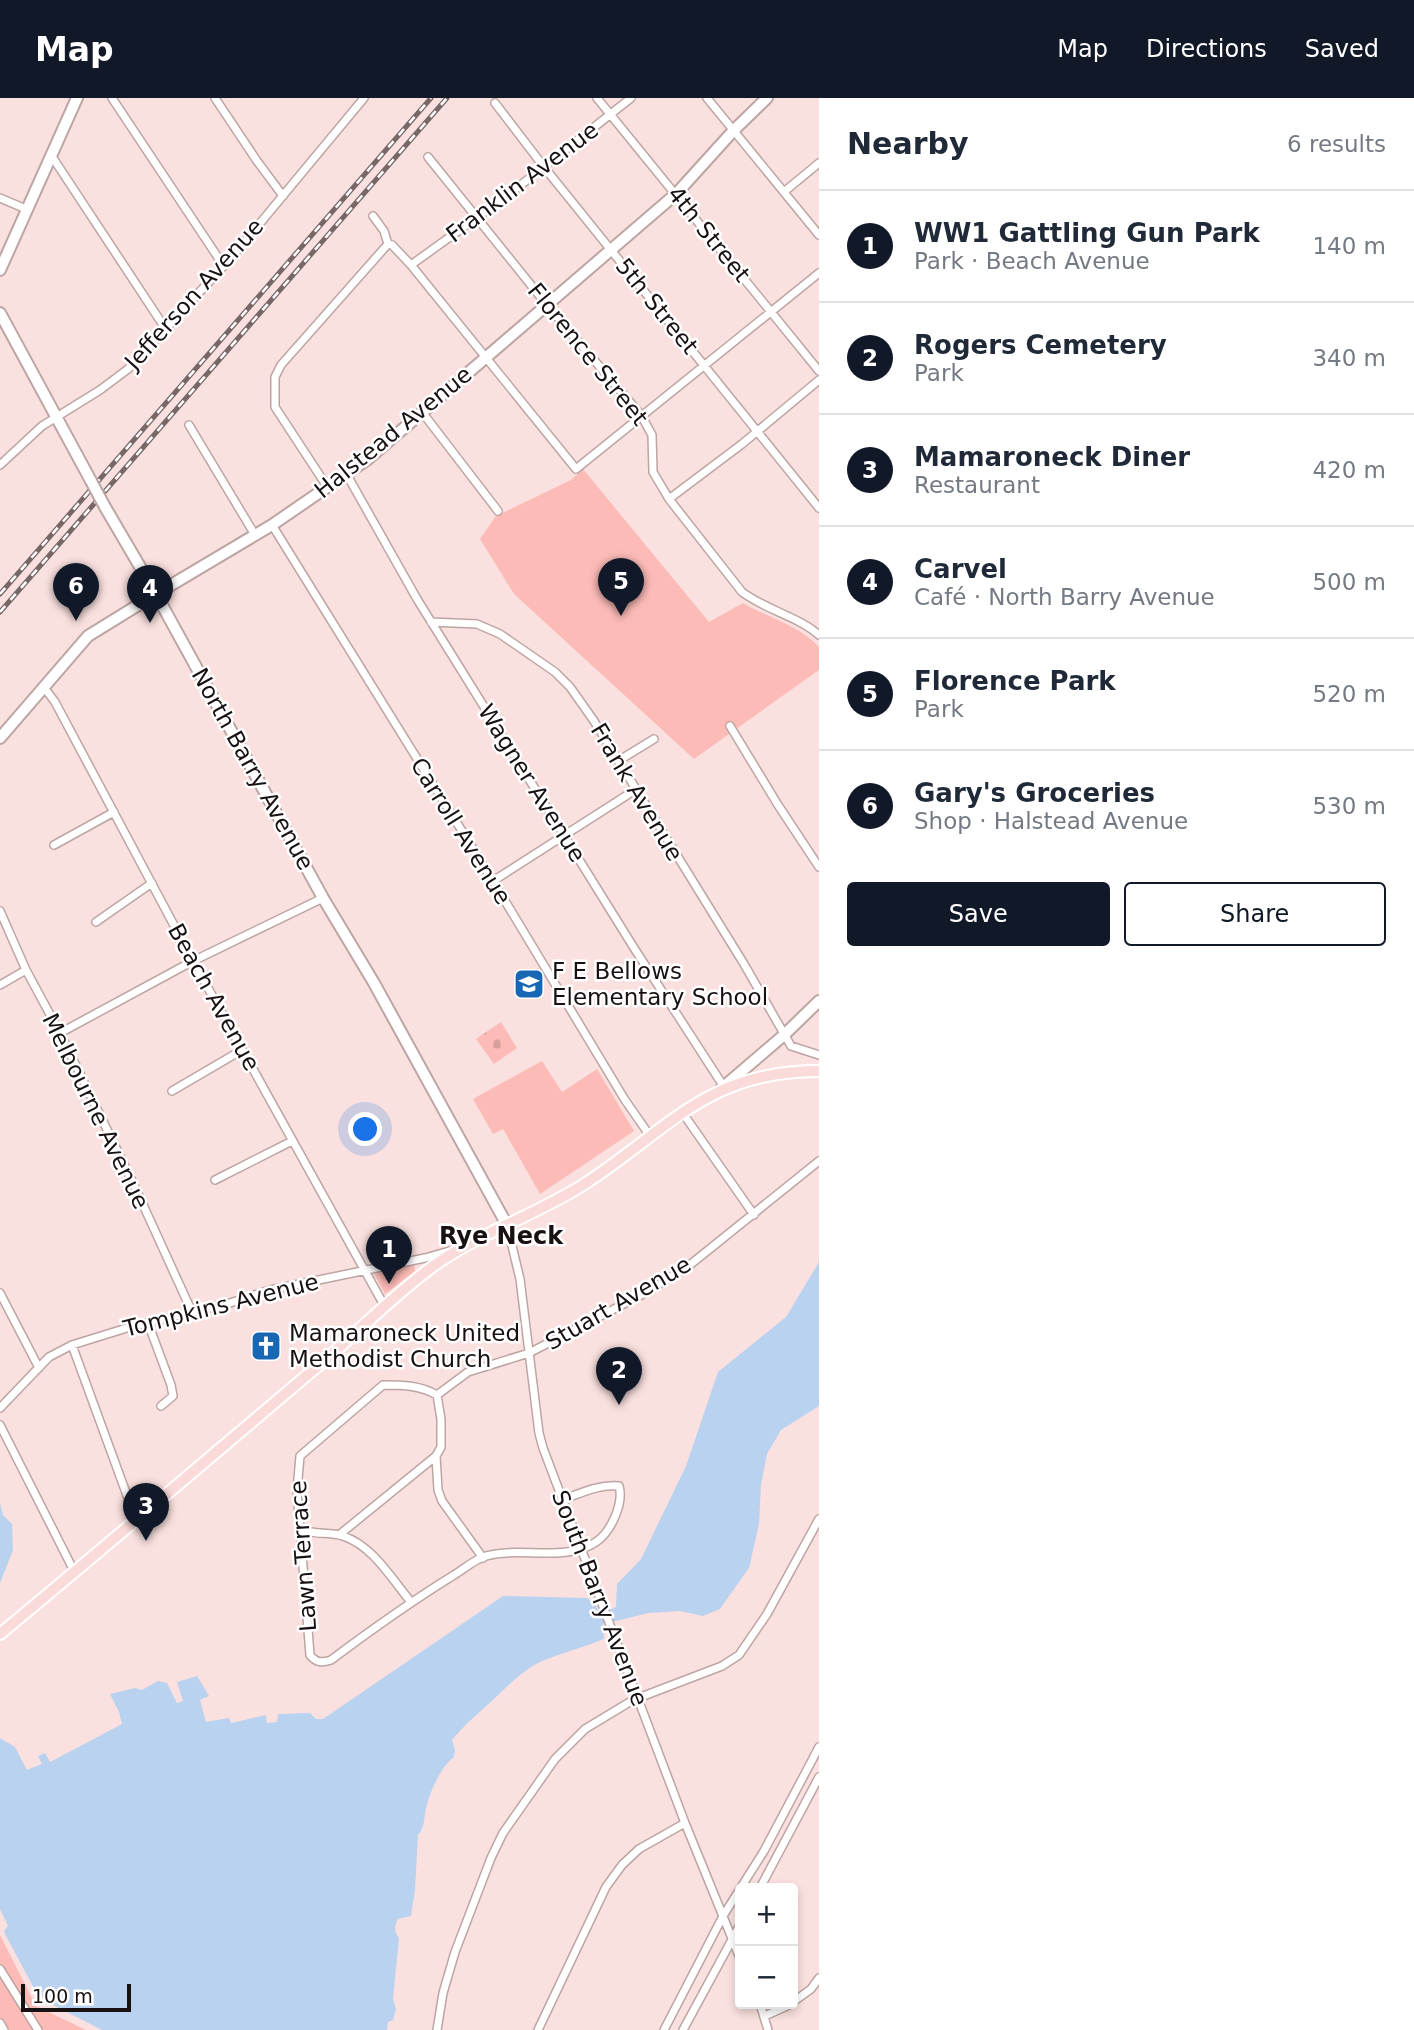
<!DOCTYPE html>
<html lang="en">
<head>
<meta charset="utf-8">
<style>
  body { margin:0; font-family:"DejaVu Sans",sans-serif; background:#f2f2f3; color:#1f2937 }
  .controls { position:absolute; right:21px; bottom:21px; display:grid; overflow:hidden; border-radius:7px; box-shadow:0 4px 10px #0003 }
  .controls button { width:63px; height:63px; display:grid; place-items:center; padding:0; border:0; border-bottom:2px solid #e0e1e3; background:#fff; color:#1f2937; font:35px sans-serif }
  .scale { position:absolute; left:21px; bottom:18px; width:110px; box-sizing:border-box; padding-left:7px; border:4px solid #191111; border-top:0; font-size:19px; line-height:24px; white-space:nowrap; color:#191111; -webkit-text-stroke:5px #fff; paint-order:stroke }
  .you { position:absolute; left:366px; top:1032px; width:24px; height:24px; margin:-18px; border:5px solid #fff; border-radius:50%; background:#1a73e8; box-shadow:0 0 0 10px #1a73e833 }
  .badge { display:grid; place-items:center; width:46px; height:46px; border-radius:50%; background:#111827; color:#fff; font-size:23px; font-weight:700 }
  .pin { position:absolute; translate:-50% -58px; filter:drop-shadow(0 2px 4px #0008) }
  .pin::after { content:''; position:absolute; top:37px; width:24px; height:21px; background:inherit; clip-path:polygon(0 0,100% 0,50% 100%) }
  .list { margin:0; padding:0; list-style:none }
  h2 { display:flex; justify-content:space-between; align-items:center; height:91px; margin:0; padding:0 28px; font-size:30px }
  h2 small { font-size:23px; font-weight:400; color:#747a83 }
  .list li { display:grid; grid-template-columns:46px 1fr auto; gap:21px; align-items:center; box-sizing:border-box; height:112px; padding:0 28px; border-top:2px solid #e0e1e3 }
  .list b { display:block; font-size:26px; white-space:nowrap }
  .list p { margin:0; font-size:23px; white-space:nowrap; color:#747a83 }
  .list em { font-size:23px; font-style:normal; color:#747a83 }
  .actions { display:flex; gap:14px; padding:21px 28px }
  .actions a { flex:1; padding:16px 0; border:2px solid #111827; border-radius:7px; text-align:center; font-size:24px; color:#111827 }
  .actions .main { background:#111827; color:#fff }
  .map { position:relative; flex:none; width:819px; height:1932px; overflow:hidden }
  header { display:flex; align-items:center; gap:42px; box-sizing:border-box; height:98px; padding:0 35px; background:#111827; color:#fff }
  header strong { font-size:33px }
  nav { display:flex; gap:38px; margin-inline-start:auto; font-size:24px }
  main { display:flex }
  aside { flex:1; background:#fff }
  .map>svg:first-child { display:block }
  .cemetery { fill:url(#cemetery-stones) }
  .park { fill:#fcbbb7 }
  .water { fill:#b9d2f0 }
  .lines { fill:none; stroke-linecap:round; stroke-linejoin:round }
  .street-casing { stroke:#bda5a3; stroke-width:10 }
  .secondary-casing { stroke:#bda5a3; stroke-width:14 }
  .primary-casing { stroke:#fff; stroke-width:14 }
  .street { stroke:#fff; stroke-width:7 }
  .secondary { stroke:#fff; stroke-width:10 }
  .primary { stroke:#fbdbd9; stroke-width:10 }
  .rail-casing { stroke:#776867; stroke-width:5 }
  .rail { stroke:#fff; stroke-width:2.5; stroke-dasharray:8; stroke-linecap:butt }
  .secondary-bridge-casing { stroke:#bda5a3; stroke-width:14; stroke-linecap:butt }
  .secondary-bridge { stroke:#fff; stroke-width:10 }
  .labels { text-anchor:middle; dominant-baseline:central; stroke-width:5; stroke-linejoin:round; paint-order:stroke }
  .street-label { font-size:23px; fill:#191111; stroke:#fff }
  .poi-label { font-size:23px; fill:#191111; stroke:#fff; text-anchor:start }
  .neighbourhood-label { font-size:24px; font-weight:bold; fill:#191111; stroke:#fff }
</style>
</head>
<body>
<header>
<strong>Map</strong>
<nav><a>Map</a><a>Directions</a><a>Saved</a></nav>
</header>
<main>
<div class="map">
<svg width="819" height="1932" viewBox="0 0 819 1932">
  <defs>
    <pattern id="cemetery-stones" width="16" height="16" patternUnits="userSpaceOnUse" patternTransform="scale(1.75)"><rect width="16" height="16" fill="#fcbbb7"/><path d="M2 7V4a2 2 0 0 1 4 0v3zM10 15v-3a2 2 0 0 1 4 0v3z" fill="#d7a09c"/></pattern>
  </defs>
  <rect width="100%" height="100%" fill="#fae1df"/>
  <path class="cemetery" d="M501 924 517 950 494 966 476 941Z"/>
  <path class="park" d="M583 371 709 524 743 505C768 520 799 527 819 549V572L694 661 514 496 480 441 496 418 571 382Z
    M542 963 562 994 597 971 634 1033 540 1096 503 1031 493 1036 473 1001Z
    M414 1166 415 1173 385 1196 374 1176Z
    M0 1837 36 1908 86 1932H0Z"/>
  <path class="water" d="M819 1164V1308L781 1332 767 1356 761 1387 759 1426 749 1470 720 1511 703 1518 680 1513 649 1515 603 1526 604 1541C584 1549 562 1555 542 1563 523 1572 510 1586 495 1600 480 1614 465 1626 452 1642L455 1652 454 1659C441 1669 430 1693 426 1710 424 1720 425 1729 418 1737L415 1792 411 1818 398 1821C394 1829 394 1833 399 1840L393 1901 396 1911 393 1922 388 1924 387 1932H102L49 1905 36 1894 5 1836 4 1833 8 1828 0 1811V1640L15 1649 27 1672 42 1666 38 1658 45 1655 50 1664 122 1626 119 1614 110 1596 135 1590 142 1592 158 1583 167 1585 177 1605 183 1603 177 1584 197 1578 209 1598 200 1602 206 1624 229 1620 231 1625 266 1617 267 1625 277 1624 278 1616 310 1615 316 1621H323L503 1498 587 1500 595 1505 599 1516 616 1509 617 1486 641 1461 686 1368 718 1274 786 1219Z
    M0 1405 3 1417 12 1426 13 1452 0 1485Z"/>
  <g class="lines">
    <g class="street-casing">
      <path id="street" d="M112 0 223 167
        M215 0 257 63 283 98
        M597 0 819 273
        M707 0 819 137
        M495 5 544 69 819 410
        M51 57 165 230
        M428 59 547 207 641 317 652 337 653 374 669 401 742 494C766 512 799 519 819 537
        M785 93 819 65
        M0 100 26 111
        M373 118 384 133 388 146 392 147 411 167 576 371 819 175
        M411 167 508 97 631 0
        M422 314 498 413
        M189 327 255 437
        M0 367 42 328 100 292 128 271 232 159 364 0
        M347 377 417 501 634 850 724 989
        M328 390 275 309V279L281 267 388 146
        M669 401 742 346 819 282
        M272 427 493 783 625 1002 650 1038
        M431 524 477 526 500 536 555 574 570 589 594 623 744 866 791 948 819 957
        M43 588 55 604 193 863 385 1209
        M730 628 778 707 819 769
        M618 663 654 641
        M54 747 114 714
        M493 783 635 692
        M0 813 26 872 60 935 134 1087 192 1214
        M96 824 152 785
        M0 887 26 872
        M60 935 193 863 323 800
        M172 993 242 952
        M682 1014 754 1117
        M215 1082 292 1043
        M507 1127 520 1181 539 1335 543 1350 685 1725 740 1860
        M0 1195 39 1270
        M148 1225 171 1287 173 1298 161 1308
        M72 1247 136 1422
        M437 1297C419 1287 403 1287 383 1287L300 1358 297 1392 310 1557C316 1565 322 1565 331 1562 371 1532 412 1503 454 1477 464 1471 475 1461 486 1458 522 1448 563 1465 596 1444 611 1434 624 1405 619 1388 599 1386 581 1395 562 1402
        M437 1297 468 1274 529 1255 643 1196 686 1170 819 1063
        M437 1297 441 1321V1349L436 1358 438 1392 442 1403 483 1460
        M0 1310 49 1259 72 1247 130 1229 230 1205 270 1192 425 1160 453 1152
        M0 1327 74 1473
        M300 1430C313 1438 328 1433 343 1438 373 1448 391 1480 411 1504
        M339 1437 436 1358
        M760 1790 819 1679
        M0 1871 38 1932
        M793 1904 811 1891 819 1880
        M760 1906 768 1932
        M765 1918 791 1906
        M0 1925 4 1932
        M437 1932 443 1895 455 1854 491 1760 503 1735 555 1661 585 1631 633 1602 722 1568 739 1557 767 1516 819 1421
        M538 1932 606 1789 622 1767 639 1751 685 1725
        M664 1932 723 1818 764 1753 819 1649
        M683 1932 740 1827"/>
    </g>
    <g class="secondary-casing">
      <path id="secondary" d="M0 172 77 0
        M0 215 91 383
        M105 409 156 496 323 800 374 885 507 1127
        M0 640 88 538 156 496 272 427 368 361 677 95 734 32 767 0
        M721 991 784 937 819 903"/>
    </g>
    <g class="primary-casing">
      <path id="primary" d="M0 1536C105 1449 208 1361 312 1273 353 1239 390 1200 432 1169 480 1134 537 1117 586 1085 670 1030 708 973 819 973"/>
    </g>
    <use href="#street" class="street"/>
    <use href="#secondary" class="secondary"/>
    <use href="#primary" class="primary"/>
    <g class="rail-casing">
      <path id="rail" d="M0 496 431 0
        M0 514 447 0"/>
    </g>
    <use href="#rail" class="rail"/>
    <g class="secondary-bridge-casing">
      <path id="secondary-bridge" d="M91 383 105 409"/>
    </g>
    <use href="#secondary-bridge" class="secondary-bridge"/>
  </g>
  <defs>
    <g id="school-square" transform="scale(1.575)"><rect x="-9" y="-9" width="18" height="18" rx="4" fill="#1867b5" stroke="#fff"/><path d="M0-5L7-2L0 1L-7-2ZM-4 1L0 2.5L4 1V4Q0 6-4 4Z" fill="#fff"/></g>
    <g id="church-square" transform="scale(1.575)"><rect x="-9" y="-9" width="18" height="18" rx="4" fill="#1867b5" stroke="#fff"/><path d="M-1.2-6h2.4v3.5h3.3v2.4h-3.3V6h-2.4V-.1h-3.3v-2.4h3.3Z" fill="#fff"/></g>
  </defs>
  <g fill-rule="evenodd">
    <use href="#school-square" x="529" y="886"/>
    <use href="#church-square" x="266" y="1248"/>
  </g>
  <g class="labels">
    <g class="street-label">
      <text transform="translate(522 84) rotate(-37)">Franklin Avenue</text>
      <text transform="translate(709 136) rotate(51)">4th Street</text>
      <text transform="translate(194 196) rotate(-48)">Jefferson Avenue</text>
      <text transform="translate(657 208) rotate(51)">5th Street</text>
      <text transform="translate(588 256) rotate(51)">Florence Street</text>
      <text transform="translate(393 334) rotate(-39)">Halstead Avenue</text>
      <text transform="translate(253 671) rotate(61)">North Barry Avenue</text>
      <text transform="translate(532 685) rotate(58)">Wagner Avenue</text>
      <text transform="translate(637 694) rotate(59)">Frank Avenue</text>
      <text transform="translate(461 733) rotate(58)">Carroll Avenue</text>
      <text transform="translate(214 899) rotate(61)">Beach Avenue</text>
      <text transform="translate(96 1013) rotate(64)">Melbourne Avenue</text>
      <text transform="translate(618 1205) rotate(-30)">Stuart Avenue</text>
      <text transform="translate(221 1207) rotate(-14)">Tompkins Avenue</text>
      <text transform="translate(303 1458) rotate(-94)">Lawn Terrace</text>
      <text transform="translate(600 1500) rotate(69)">South Barry Avenue</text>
    </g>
    <g class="poi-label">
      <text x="552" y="873">F E Bellows<tspan x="552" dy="26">Elementary School</tspan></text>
      <text x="289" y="1235">Mamaroneck United<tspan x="289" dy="26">Methodist Church</tspan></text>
    </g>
    <g class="neighbourhood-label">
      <text x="501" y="1138">Rye Neck</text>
    </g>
  </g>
</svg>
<div class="controls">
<button>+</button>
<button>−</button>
</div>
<div class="scale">100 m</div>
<div class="you"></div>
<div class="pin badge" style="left:389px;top:1186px">1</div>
<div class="pin badge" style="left:619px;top:1307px">2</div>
<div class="pin badge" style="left:146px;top:1443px">3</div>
<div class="pin badge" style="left:150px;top:525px">4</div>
<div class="pin badge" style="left:621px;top:518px">5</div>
<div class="pin badge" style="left:76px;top:523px">6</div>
</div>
<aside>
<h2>Nearby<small>6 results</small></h2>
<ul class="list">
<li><span class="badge">1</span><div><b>WW1 Gattling Gun Park</b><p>Park · Beach Avenue</p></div><em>140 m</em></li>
<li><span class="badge">2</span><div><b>Rogers Cemetery</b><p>Park</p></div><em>340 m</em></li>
<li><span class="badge">3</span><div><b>Mamaroneck Diner</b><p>Restaurant</p></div><em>420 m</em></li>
<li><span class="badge">4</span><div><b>Carvel</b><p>Café · North Barry Avenue</p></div><em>500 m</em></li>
<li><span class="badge">5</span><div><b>Florence Park</b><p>Park</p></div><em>520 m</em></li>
<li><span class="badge">6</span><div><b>Gary's Groceries</b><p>Shop · Halstead Avenue</p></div><em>530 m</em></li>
</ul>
<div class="actions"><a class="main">Save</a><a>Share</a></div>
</aside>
</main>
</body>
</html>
